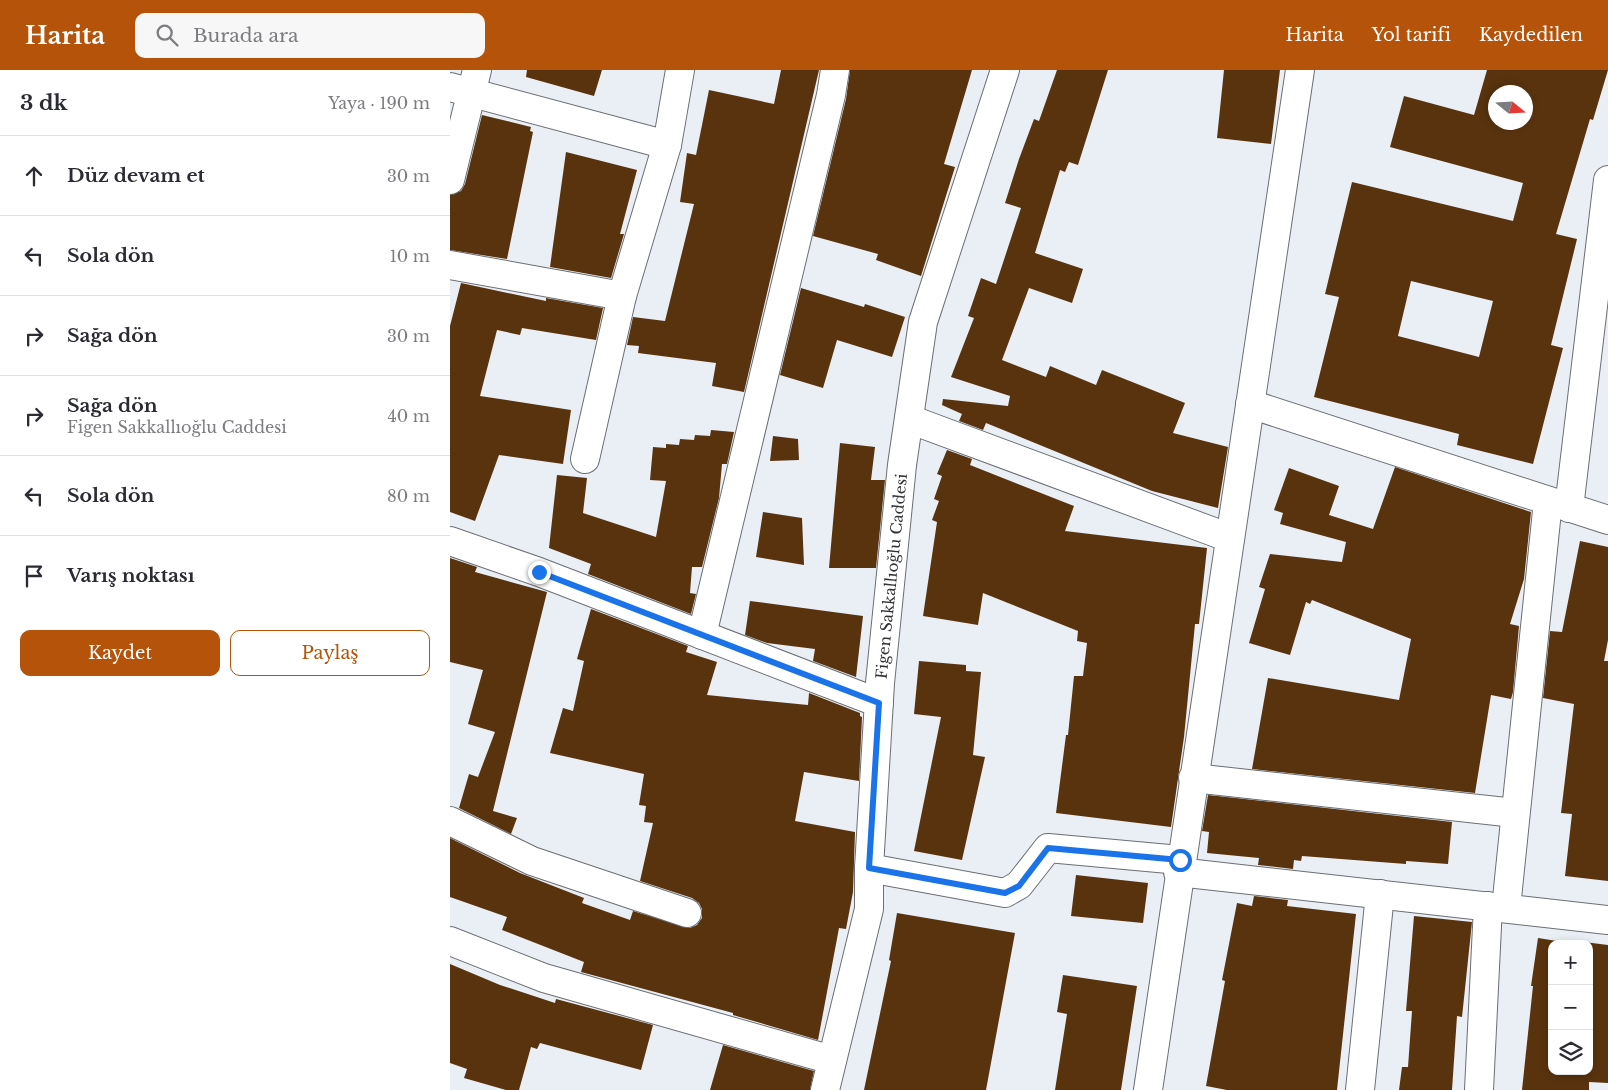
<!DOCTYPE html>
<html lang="tr">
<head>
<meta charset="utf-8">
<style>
  body { margin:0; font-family:"Libre Baskerville",serif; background:#f7f7f7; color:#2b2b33 }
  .controls { position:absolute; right:15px; bottom:15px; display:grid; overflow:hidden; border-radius:10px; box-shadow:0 2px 8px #0003 }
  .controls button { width:45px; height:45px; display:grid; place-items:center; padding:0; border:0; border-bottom:1px solid #e1e1e2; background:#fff; color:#2b2b33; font:25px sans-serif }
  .compass { position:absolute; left:1038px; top:15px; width:45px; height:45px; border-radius:50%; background:#fff; box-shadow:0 2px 8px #0003; rotate:108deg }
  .stop { position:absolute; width:15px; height:15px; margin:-11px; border:4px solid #1a73e8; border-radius:50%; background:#fff }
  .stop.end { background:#1a73e8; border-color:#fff; box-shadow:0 1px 5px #0008 }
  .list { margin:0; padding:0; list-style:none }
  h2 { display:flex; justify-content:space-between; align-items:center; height:65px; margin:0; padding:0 20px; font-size:21px }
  h2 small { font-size:16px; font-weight:400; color:#7c7c81 }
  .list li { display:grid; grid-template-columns:32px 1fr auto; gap:15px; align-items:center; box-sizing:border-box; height:80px; padding:0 20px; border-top:1px solid #e1e1e2 }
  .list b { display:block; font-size:19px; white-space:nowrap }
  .list p { margin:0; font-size:16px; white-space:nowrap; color:#7c7c81 }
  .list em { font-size:16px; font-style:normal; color:#7c7c81 }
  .actions { display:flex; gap:10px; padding:15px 20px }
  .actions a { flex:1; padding:11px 0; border:1px solid #b45309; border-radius:10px; text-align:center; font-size:18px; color:#b45309 }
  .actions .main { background:#b45309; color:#fff }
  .icon { flex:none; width:28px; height:28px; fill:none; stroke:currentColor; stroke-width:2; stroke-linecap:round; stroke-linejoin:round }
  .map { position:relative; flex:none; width:1158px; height:1020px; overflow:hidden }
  header { display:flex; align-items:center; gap:30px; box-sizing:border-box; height:70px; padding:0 25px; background:#b45309; color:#fff }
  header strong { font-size:24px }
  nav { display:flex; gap:28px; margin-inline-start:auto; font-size:18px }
  .search { width:350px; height:45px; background:#f7f7f7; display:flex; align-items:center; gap:12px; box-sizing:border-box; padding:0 18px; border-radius:10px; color:#7c7c81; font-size:19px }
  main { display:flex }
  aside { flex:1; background:#fff }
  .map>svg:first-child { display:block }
  .building { fill:#59330e; fill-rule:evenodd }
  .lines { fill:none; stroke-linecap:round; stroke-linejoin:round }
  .street-casing { stroke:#6b6f75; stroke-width:30 }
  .street { stroke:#fff; stroke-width:28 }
  .route { stroke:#1a73e8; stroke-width:6 }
  .labels { text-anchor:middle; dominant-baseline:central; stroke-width:5; stroke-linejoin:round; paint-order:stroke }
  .street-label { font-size:15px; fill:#323336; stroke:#eaeef5 }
</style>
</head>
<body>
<header>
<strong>Harita</strong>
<div class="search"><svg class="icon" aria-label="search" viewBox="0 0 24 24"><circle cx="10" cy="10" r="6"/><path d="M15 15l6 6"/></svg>Burada ara</div>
<nav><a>Harita</a><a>Yol tarifi</a><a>Kaydedilen</a></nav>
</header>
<main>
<aside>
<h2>3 dk<small>Yaya · 190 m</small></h2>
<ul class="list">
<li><svg class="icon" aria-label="ahead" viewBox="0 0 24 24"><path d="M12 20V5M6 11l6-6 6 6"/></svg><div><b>Düz devam et</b></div><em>30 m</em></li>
<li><svg class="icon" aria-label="left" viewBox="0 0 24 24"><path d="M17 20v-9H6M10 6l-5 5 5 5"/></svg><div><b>Sola dön</b></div><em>10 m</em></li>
<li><svg class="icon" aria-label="right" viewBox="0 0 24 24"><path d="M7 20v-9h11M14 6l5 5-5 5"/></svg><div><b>Sağa dön</b></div><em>30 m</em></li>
<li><svg class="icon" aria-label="right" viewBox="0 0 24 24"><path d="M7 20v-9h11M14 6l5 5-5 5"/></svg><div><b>Sağa dön</b><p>Figen Sakkallıoğlu Caddesi</p></div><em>40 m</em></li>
<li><svg class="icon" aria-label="left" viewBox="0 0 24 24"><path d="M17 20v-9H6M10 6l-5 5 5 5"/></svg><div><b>Sola dön</b></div><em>80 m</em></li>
<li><svg class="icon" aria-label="arrive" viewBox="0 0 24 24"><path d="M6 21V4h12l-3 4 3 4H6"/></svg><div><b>Varış noktası</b></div></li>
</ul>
<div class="actions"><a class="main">Kaydet</a><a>Paylaş</a></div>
</aside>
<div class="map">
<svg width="1158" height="1020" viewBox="0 0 1158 1020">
  <rect width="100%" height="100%" fill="#eaeef5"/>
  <path class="building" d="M77 0H152L144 26 76 7Z
    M331 0H369L294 322 262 316 266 293 188 283 189 276 177 275 183 247 215 251 244 134 230 132 237 83 246 85 259 20 324 34Z
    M400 0H522L494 94 505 97 471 206 426 190 428 184 363 166 396 29Z
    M607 0H658L628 95 619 92 615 102 610 100 585 183 633 199 622 233 579 218 552 290 596 307 600 296 646 315 652 300 735 333 723 363 778 377 768 438 702 421 536 353 533 360 509 351 512 344 492 335 493 329 558 336 560 326 501 307 524 248 518 246 531 208 546 214 571 138 555 133 569 89 584 49 589 51Z
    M774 0H830L821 74 767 68Z
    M1037 0H1158L1143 50 1140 49 1106 164 1127 169 1101 275 1113 278 1083 394 1007 375 1009 364 864 327 889 227 875 224 902 112 1063 151 1073 113 940 77 954 26 1024 45ZM1046 22H1076V52H1046ZM961 211 1043 231 1029 287 948 266Z
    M32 45 81 57 80 61 83 62 57 189 0 180V125L11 121 15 114Z
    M116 82 187 100 170 164H174L161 208 100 197Z
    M11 213 96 231V228L153 238 146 270 72 258 70 265 47 260 30 326 121 340 113 394 49 385 25 451 0 442V256Z
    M351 218 414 237 415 234 455 247 442 287 387 270 373 318 330 305Z
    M261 360 284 362 277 394H272L269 428 252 497H242L240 523 246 524 241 544 138 504 141 494 99 478 107 405 137 408 133 443 206 467 216 411 200 410 203 377 216 378V374L229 375 230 369 244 370 245 365 260 366Z
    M323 366 348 369 349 390 320 391Z
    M390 373 425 377 421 410H435L426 498H379Z
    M497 380 522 389 520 395 624 436 615 461 757 478 749 554H745L734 667 721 757 606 743 616 665H618L624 606H633L637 573 627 571 628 561 533 523 528 555 473 546 487 452 482 450 489 431 484 429 492 406 487 404Z
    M945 397 1081 442 1074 509 1060 554 1069 556 1063 622 1061 629 1041 625 1025 723 802 699 818 608 949 630 961 569 862 530 860 534 856 532 840 585 799 573 815 519 809 517 820 484 892 492 896 472 830 454 833 443 824 440 839 398 889 416 879 445 923 459Z
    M313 442 352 448 354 495 306 487Z
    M1130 471 1158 477V570L1154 591H1158V811L1115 806 1122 744 1111 743 1124 634 1093 628 1100 561 1112 562Z
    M0 488 27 497 25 502 97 522 43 741 67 748 61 764 9 738 19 704 28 707 45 662 18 654 33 600 0 592Z
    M300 531 413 546 406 607 363 591 365 579 317 573 295 565Z
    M141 539 238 576 236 582 267 592 257 625 358 635 359 623 410 643V646L412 647 409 711 354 702 345 751 405 762 403 822 396 859 389 858 368 970 283 945V943L131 902 134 892 52 860 57 847 0 827V768L70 803 134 828 132 833 180 850 183 841 240 858 247 855 252 848V839L249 833 242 828 190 811 203 753 194 752 196 736 189 735 194 704 100 683 113 638 123 641 134 591 127 589Z
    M469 591 516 595V601L531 602 523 685 535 687 512 790 464 781 491 647 464 644Z
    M758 725 1002 752 998 794 956 791V794L852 786 851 791 844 790 843 799 808 795 809 788 757 783 759 762 752 761Z
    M626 805 698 813 693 853 621 846Z
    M804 826 838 830 837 836 906 844 887 1020H777L756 1016 775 911 772 910 787 833 802 836Z
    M447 843 565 863 536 1020H414L441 891 439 890Z
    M964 846 1022 852 1012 947 1007 946 1002 1020H949L952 997H958L962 941H956Z
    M1088 868 1126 874H1102V1001H1139V874L1134 872 1158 875V1013L1139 1012V1020H1072L1083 916H1081Z
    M0 894 50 915 105 933 106 929 203 955 191 1000 90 973 87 979 81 977 69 1020H56L14 1008 17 999 0 993Z
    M613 905 687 916 671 1020H605L617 944 607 942Z
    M273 975 364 1001 360 1020H260Z"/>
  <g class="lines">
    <g class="street-casing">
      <g id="street">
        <path d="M0 17 217 75"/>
        <path d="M0 110 27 0"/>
        <path d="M0 195 172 226"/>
        <path d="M800 334 1158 450"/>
        <path d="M459 349 780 468"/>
        <path d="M135 389 172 226 217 75 230 0"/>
        <path d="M1119 438 1158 110"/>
        <path d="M0 471 89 502 429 633"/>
        <path d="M252 565 381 25 385 0"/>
        <path d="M743 708 1065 743"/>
        <path d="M0 751 82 791 237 843"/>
        <path d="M419 798 555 823 569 815 598 778 730 790"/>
        <path d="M728 802 1158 850"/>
        <path d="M1056 838 1098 431"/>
        <path d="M0 871 94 908 382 990"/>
        <path id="s1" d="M375 1020 419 839V798L430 613 452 395 473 252 555 0"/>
        <path d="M698 1020 850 0"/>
        <path d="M910 1020 930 824"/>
        <path d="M1029 1020 1038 836"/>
      </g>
    </g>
    <use href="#street" class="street"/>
  </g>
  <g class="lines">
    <path class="route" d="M89 502 429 633 419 798 555 823 569 816 598 778 730 790"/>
  </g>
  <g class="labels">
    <g class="street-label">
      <text stroke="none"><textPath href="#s1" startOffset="520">Figen Sakkallıoğlu Caddesi</textPath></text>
    </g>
  </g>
</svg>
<div class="controls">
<button>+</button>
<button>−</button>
<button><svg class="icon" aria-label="layers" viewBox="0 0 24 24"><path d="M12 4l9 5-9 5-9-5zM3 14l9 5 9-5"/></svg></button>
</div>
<svg class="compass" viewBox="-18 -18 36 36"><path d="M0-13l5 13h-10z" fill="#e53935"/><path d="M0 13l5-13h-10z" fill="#7c7c81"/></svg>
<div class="stop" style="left:730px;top:790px"></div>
<div class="stop end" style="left:89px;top:502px"></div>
</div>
</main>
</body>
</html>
